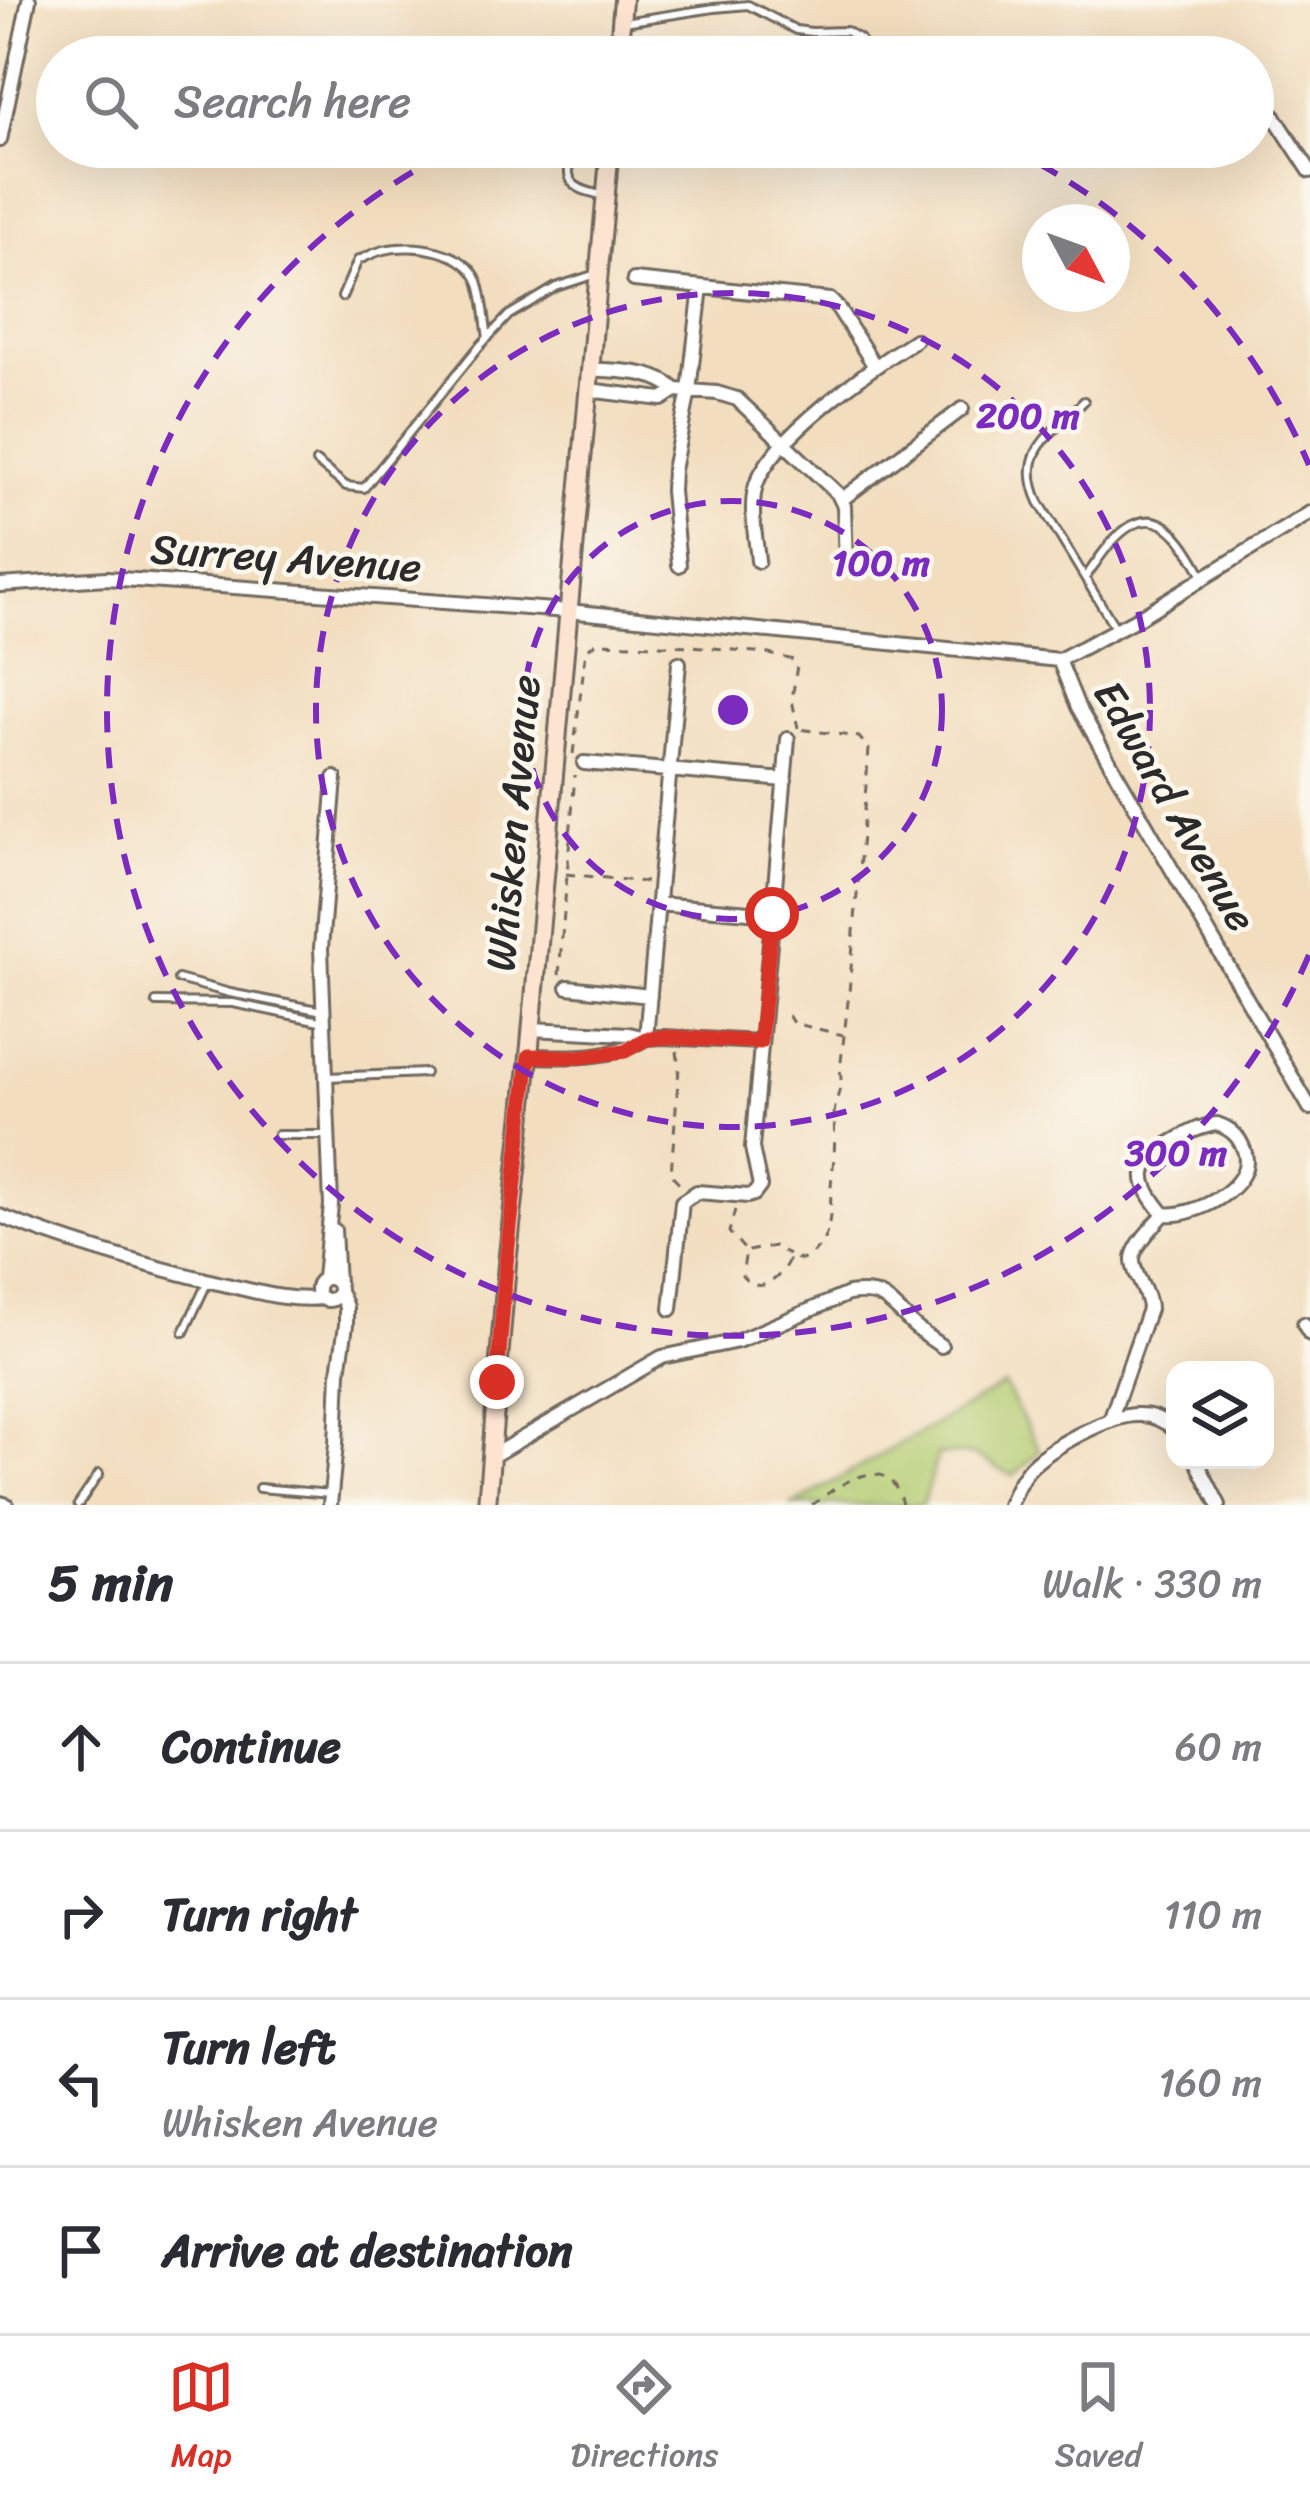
<!DOCTYPE html>
<html lang="en">
<head>
<meta charset="utf-8">
<style>
  body { margin:0; font-family:Sriracha,sans-serif; background:#f7f7f7; color:#2b2b33 }
  .controls { position:absolute; right:36px; bottom:36px; display:grid; overflow:hidden; border-radius:24px; box-shadow:0 12px 48px #0002 }
  .controls button { width:108px; height:108px; display:grid; place-items:center; padding:0; border:0; border-bottom:3px solid #e1e1e2; background:#fff; color:#2b2b33; font:60px sans-serif }
  .compass { position:absolute; left:1022px; top:204px; width:108px; height:108px; border-radius:50%; background:#fff; box-shadow:0 12px 48px #0002; rotate:131deg }
  .stop { position:absolute; width:36px; height:36px; margin:-27px; border:9px solid #d93025; border-radius:50%; background:#fff }
  .stop.end { background:#d93025; border-color:#fff; box-shadow:0 3px 12px #0008 }
  .list { margin:0; padding:0; list-style:none }
  h2 { display:flex; justify-content:space-between; align-items:center; height:156px; margin:0; padding:0 48px; font-size:51px }
  h2 small { font-size:39px; font-weight:400; color:#7c7c81 }
  .list li { display:grid; grid-template-columns:78px 1fr auto; gap:36px; align-items:center; box-sizing:border-box; height:168px; padding:0 48px; border-top:3px solid #e1e1e2 }
  .list b { display:block; font-size:45px; white-space:nowrap }
  .list p { margin:0; font-size:39px; white-space:nowrap; color:#7c7c81 }
  .list em { font-size:39px; font-style:normal; color:#7c7c81 }
  .icon { flex:none; width:66px; height:66px; fill:none; stroke:currentColor; stroke-width:2; stroke-linecap:round; stroke-linejoin:round }
  .map { position:relative; flex:none; width:1310px; height:1505px; overflow:hidden }
  .search { position:absolute; background:#fff; box-shadow:0 12px 48px #0002; left:36px; right:36px; top:36px; height:132px; display:flex; align-items:center; gap:30px; box-sizing:border-box; padding:0 42px; border-radius:66px; color:#7c7c81; font-size:45px }
  .sheet { height:828px; background:#fff }
  nav { display:flex; justify-content:space-around; align-items:center; box-sizing:border-box; height:168px; border-top:3px solid #e1e1e2; background:#fff; font-size:33px; color:#7c7c81 }
  nav a { display:grid; justify-items:center; gap:6px }
  nav .on { color:#d93025 }
  .map>svg:first-child { display:block }
  .green { fill:#b4cc72; stroke:#707c4e; stroke-width:3 }
  .lines { fill:none; stroke-linecap:round; stroke-linejoin:round }
  .lane-casing { stroke:#71695e; stroke-width:12 }
  .street-casing { stroke:#71695e; stroke-width:18 }
  .secondary-casing { stroke:#71695e; stroke-width:22 }
  .path { stroke:#71695e; stroke-width:3; stroke-dasharray:9 9; stroke-linecap:butt }
  .lane { stroke:#fff; stroke-width:6 }
  .street { stroke:#fff; stroke-width:12 }
  .secondary { stroke:#fde4d1; stroke-width:16 }
  .route { stroke:#d93025; stroke-width:15 }
  .ring { fill:none; stroke:#7b2cbf; stroke-width:6; stroke-dasharray:21 15 }
  .labels { text-anchor:middle; dominant-baseline:central; stroke-width:9; stroke-linejoin:round; paint-order:stroke }
  .street-label { font-size:42px; fill:#2b2b2b; stroke:#fbf7ec }
  .centre { fill:#7b2cbf; stroke:#fbf7ec; stroke-width:6 }
  .ring-label { font-size:36px; text-anchor:middle; font-weight:bold; fill:#7b2cbf; stroke:#fbf7ec; stroke-width:9; stroke-linejoin:round; paint-order:stroke }
</style>
</head>
<body>
<div class="map">
<svg width="1310" height="1505" viewBox="0 0 1310 1505">
  <rect width="100%" height="100%" fill="#fbf7ec"/>
  <filter id="ink" filterUnits="userSpaceOnUse"><feTurbulence type="fractalNoise" baseFrequency=".00833" numOctaves="2"/><feDisplacementMap in="SourceGraphic" scale="24" xChannelSelector="R" yChannelSelector="G"/><feConvolveMatrix kernelMatrix="1 2 1 2 8 2 1 2 1" color-interpolation-filters="sRGB"/></filter>
  <filter id="wash" filterUnits="userSpaceOnUse"><feTurbulence type="fractalNoise" baseFrequency=".004" numOctaves="4" result="noise"/><feDisplacementMap in="SourceGraphic" scale="48" xChannelSelector="R" yChannelSelector="G"/><feGaussianBlur stdDeviation="2.7" result="paint"/><feColorMatrix in="noise" values="0 0 0 0 0 0 0 0 0 0 0 0 0 0 0 0 0 1.4 0 .05"/><feComposite in="paint" operator="in"/></filter>
  <g filter="url(#wash)">
    <rect width="100%" height="100%" fill="#f2ddbe"/>
    <path class="green" d="M1004 1385 1040 1451 1013 1476 974 1455 938 1454 922 1505H793Z"/>
  </g>
  <g filter="url(#ink)">
    <g class="lines">
      <g class="lane-casing">
        <path id="lane" d="M624 22 714 8 748 5 796 30 812 32 846 31 860 39 862 57
          M570 147C567 182 566 187 602 195
          M342 297 358 260C366 257 375 252 384 250 413 243 465 250 478 281 484 298 485 320 488 338
          M1084 401C1051 435 1016 451 1039 502L1116 629
          M316 462 346 486 364 488 478 348 509 315 556 287 596 274
          M1086 577C1105 549 1139 494 1177 536 1188 547 1196 564 1204 577
          M178 979 230 993 323 1011
          M156 1002 233 1003 320 1021
          M327 1077 425 1073
          M278 1135H326
          M184 1332 207 1283
          M259 1488 331 1494
          M78 1505 99 1474"/>
      </g>
      <g class="street-casing">
        <path id="street" d="M1230 46 1237 57
          M1253 84 1310 171
          M0 140 29 0
          M634 280 830 300 838 308 874 365
          M590 369C619 372 653 369 676 390
          M588 390 662 399 676 390 717 393 737 399 838 494 844 506 846 565
          M841 500 962 409
          M758 561C756 537 749 509 756 485 771 438 872 367 915 340
          M679 565 672 491 673 470 689 391 701 287
          M0 585 107 578 568 611 1059 660 1138 618 1310 513
          M1059 660 1078 707 1310 1108
          M584 763 785 780
          M658 904 772 914
          M568 987 650 996
          M531 1029 629 1034 646 1038 663 1037 760 1042
          M646 1038 679 663
          M529 1056C570 1057 610 1060 646 1038
          M1217 1124C1231 1129 1239 1136 1244 1150 1258 1187 1193 1218 1164 1214 1137 1182 1135 1165 1171 1143 1186 1134 1200 1126 1217 1124Z
          M0 1216C71 1244 144 1265 218 1283 251 1290 287 1302 321 1298
          M334 1230 337 1283
          M317 1289a11 11 0 1 1 22 0a11 11 0 1 1-22 0Z
          M324 1278 331 1205 321 948 335 778
          M671 1309 682 1202 697 1192 748 1196 754 1194 760 1186 752 1148 788 739
          M1304 1324 1310 1334
          M1110 1421 1149 1309C1149 1290 1128 1269 1134 1254 1139 1240 1154 1226 1164 1214
          M492 1456 662 1357 738 1341 848 1294C882 1289 887 1300 909 1321 918 1331 930 1338 941 1346
          M1196 1460 1219 1505
          M0 1503 7 1505
          M330 1505 336 1444 339 1372 346 1325V1307L339 1291
          M1009 1505C1014 1493 1019 1481 1028 1470 1046 1449 1112 1413 1140 1415 1154 1415 1165 1421 1175 1430"/>
      </g>
      <g class="secondary-casing">
        <path id="secondary" d="M618 57 623 0
          M487 1505 507 1264 529 1056 610 147"/>
      </g>
      <path class="path" d="M573 754 586 650 596 643 692 646 765 653 794 660 797 665 792 700 798 728
        M566 874 646 882
        M559 975 575 775
        M788 1015 793 1023 843 1035
        M677 1051 679 1068 671 1174 682 1186
        M735 1210 729 1232 746 1251 742 1276C761 1298 782 1277 790 1257L802 1260C838 1242 828 1208 832 1175 835 1155 835 1138 834 1117 834 1100 844 1087 840 1070L849 993 869 749 859 737 798 729
        M748 1251 774 1246 789 1255
        M812 1505C841 1483 890 1448 902 1505"/>
      <use href="#lane" class="lane"/>
      <use href="#street" class="street"/>
      <use href="#secondary" class="secondary"/>
    </g>
  </g>
  <g class="lines" filter="url(#ink)">
    <path class="route" d="M497 1382 506 1264 529 1056 580 1057 625 1051 646 1039 663 1037 760 1042 772 914"/>
  </g>
  <g class="ring">
    <circle cx="733" cy="710" r="209"/>
    <circle cx="733" cy="710" r="417"/>
    <path d="M1309 955A626 626 0 1 1 459 147M1007 147A626 626 0 0 1 1309 465"/>
  </g>
  <g class="labels">
    <g class="street-label">
      <text transform="translate(286 558) rotate(4)">Surrey Avenue</text>
      <text transform="translate(1175 806) rotate(60)">Edward Avenue</text>
      <text transform="translate(513 823) rotate(-85)">Whisken Avenue</text>
    </g>
  </g>
  <circle cx="733" cy="710" r="18" class="centre"/>
  <g class="ring-label">
    <text x="1028" y="428">200 m</text>
    <text x="881" y="575">100 m</text>
    <text x="1176" y="1165">300 m</text>
  </g>
</svg>
<div class="controls">
<button><svg class="icon" aria-label="layers" viewBox="0 0 24 24"><path d="M12 4l9 5-9 5-9-5zM3 14l9 5 9-5"/></svg></button>
</div>
<svg class="compass" viewBox="-18 -18 36 36"><path d="M0-13l5 13h-10z" fill="#e53935"/><path d="M0 13l5-13h-10z" fill="#7c7c81"/></svg>
<div class="stop" style="left:772px;top:914px"></div>
<div class="stop end" style="left:497px;top:1382px"></div>
<div class="search"><svg class="icon" aria-label="search" viewBox="0 0 24 24"><circle cx="10" cy="10" r="6"/><path d="M15 15l6 6"/></svg>Search here</div>
</div>
<section class="sheet">
<h2>5 min<small>Walk · 330 m</small></h2>
<ul class="list">
<li><svg class="icon" aria-label="ahead" viewBox="0 0 24 24"><path d="M12 20V5M6 11l6-6 6 6"/></svg><div><b>Continue</b></div><em>60 m</em></li>
<li><svg class="icon" aria-label="right" viewBox="0 0 24 24"><path d="M7 20v-9h11M14 6l5 5-5 5"/></svg><div><b>Turn right</b></div><em>110 m</em></li>
<li><svg class="icon" aria-label="left" viewBox="0 0 24 24"><path d="M17 20v-9H6M10 6l-5 5 5 5"/></svg><div><b>Turn left</b><p>Whisken Avenue</p></div><em>160 m</em></li>
<li><svg class="icon" aria-label="arrive" viewBox="0 0 24 24"><path d="M6 21V4h12l-3 4 3 4H6"/></svg><div><b>Arrive at destination</b></div></li>
</ul>
</section>
<nav>
<a class="on"><svg class="icon" aria-label="map" viewBox="0 0 24 24"><path d="M3 6l6-2 6 2 6-2v14l-6 2-6-2-6 2zM9 4v14M15 6v14"/></svg>Map</a>
<a><svg class="icon" aria-label="directions" viewBox="0 0 24 24"><path d="M12 3l9 9-9 9-9-9zM9 14v-3h6M13 9l2 2-2 2"/></svg>Directions</a>
<a><svg class="icon" aria-label="saved" viewBox="0 0 24 24"><path d="M7 4h10v16l-5-4-5 4z"/></svg>Saved</a>
</nav>
</body>
</html>
